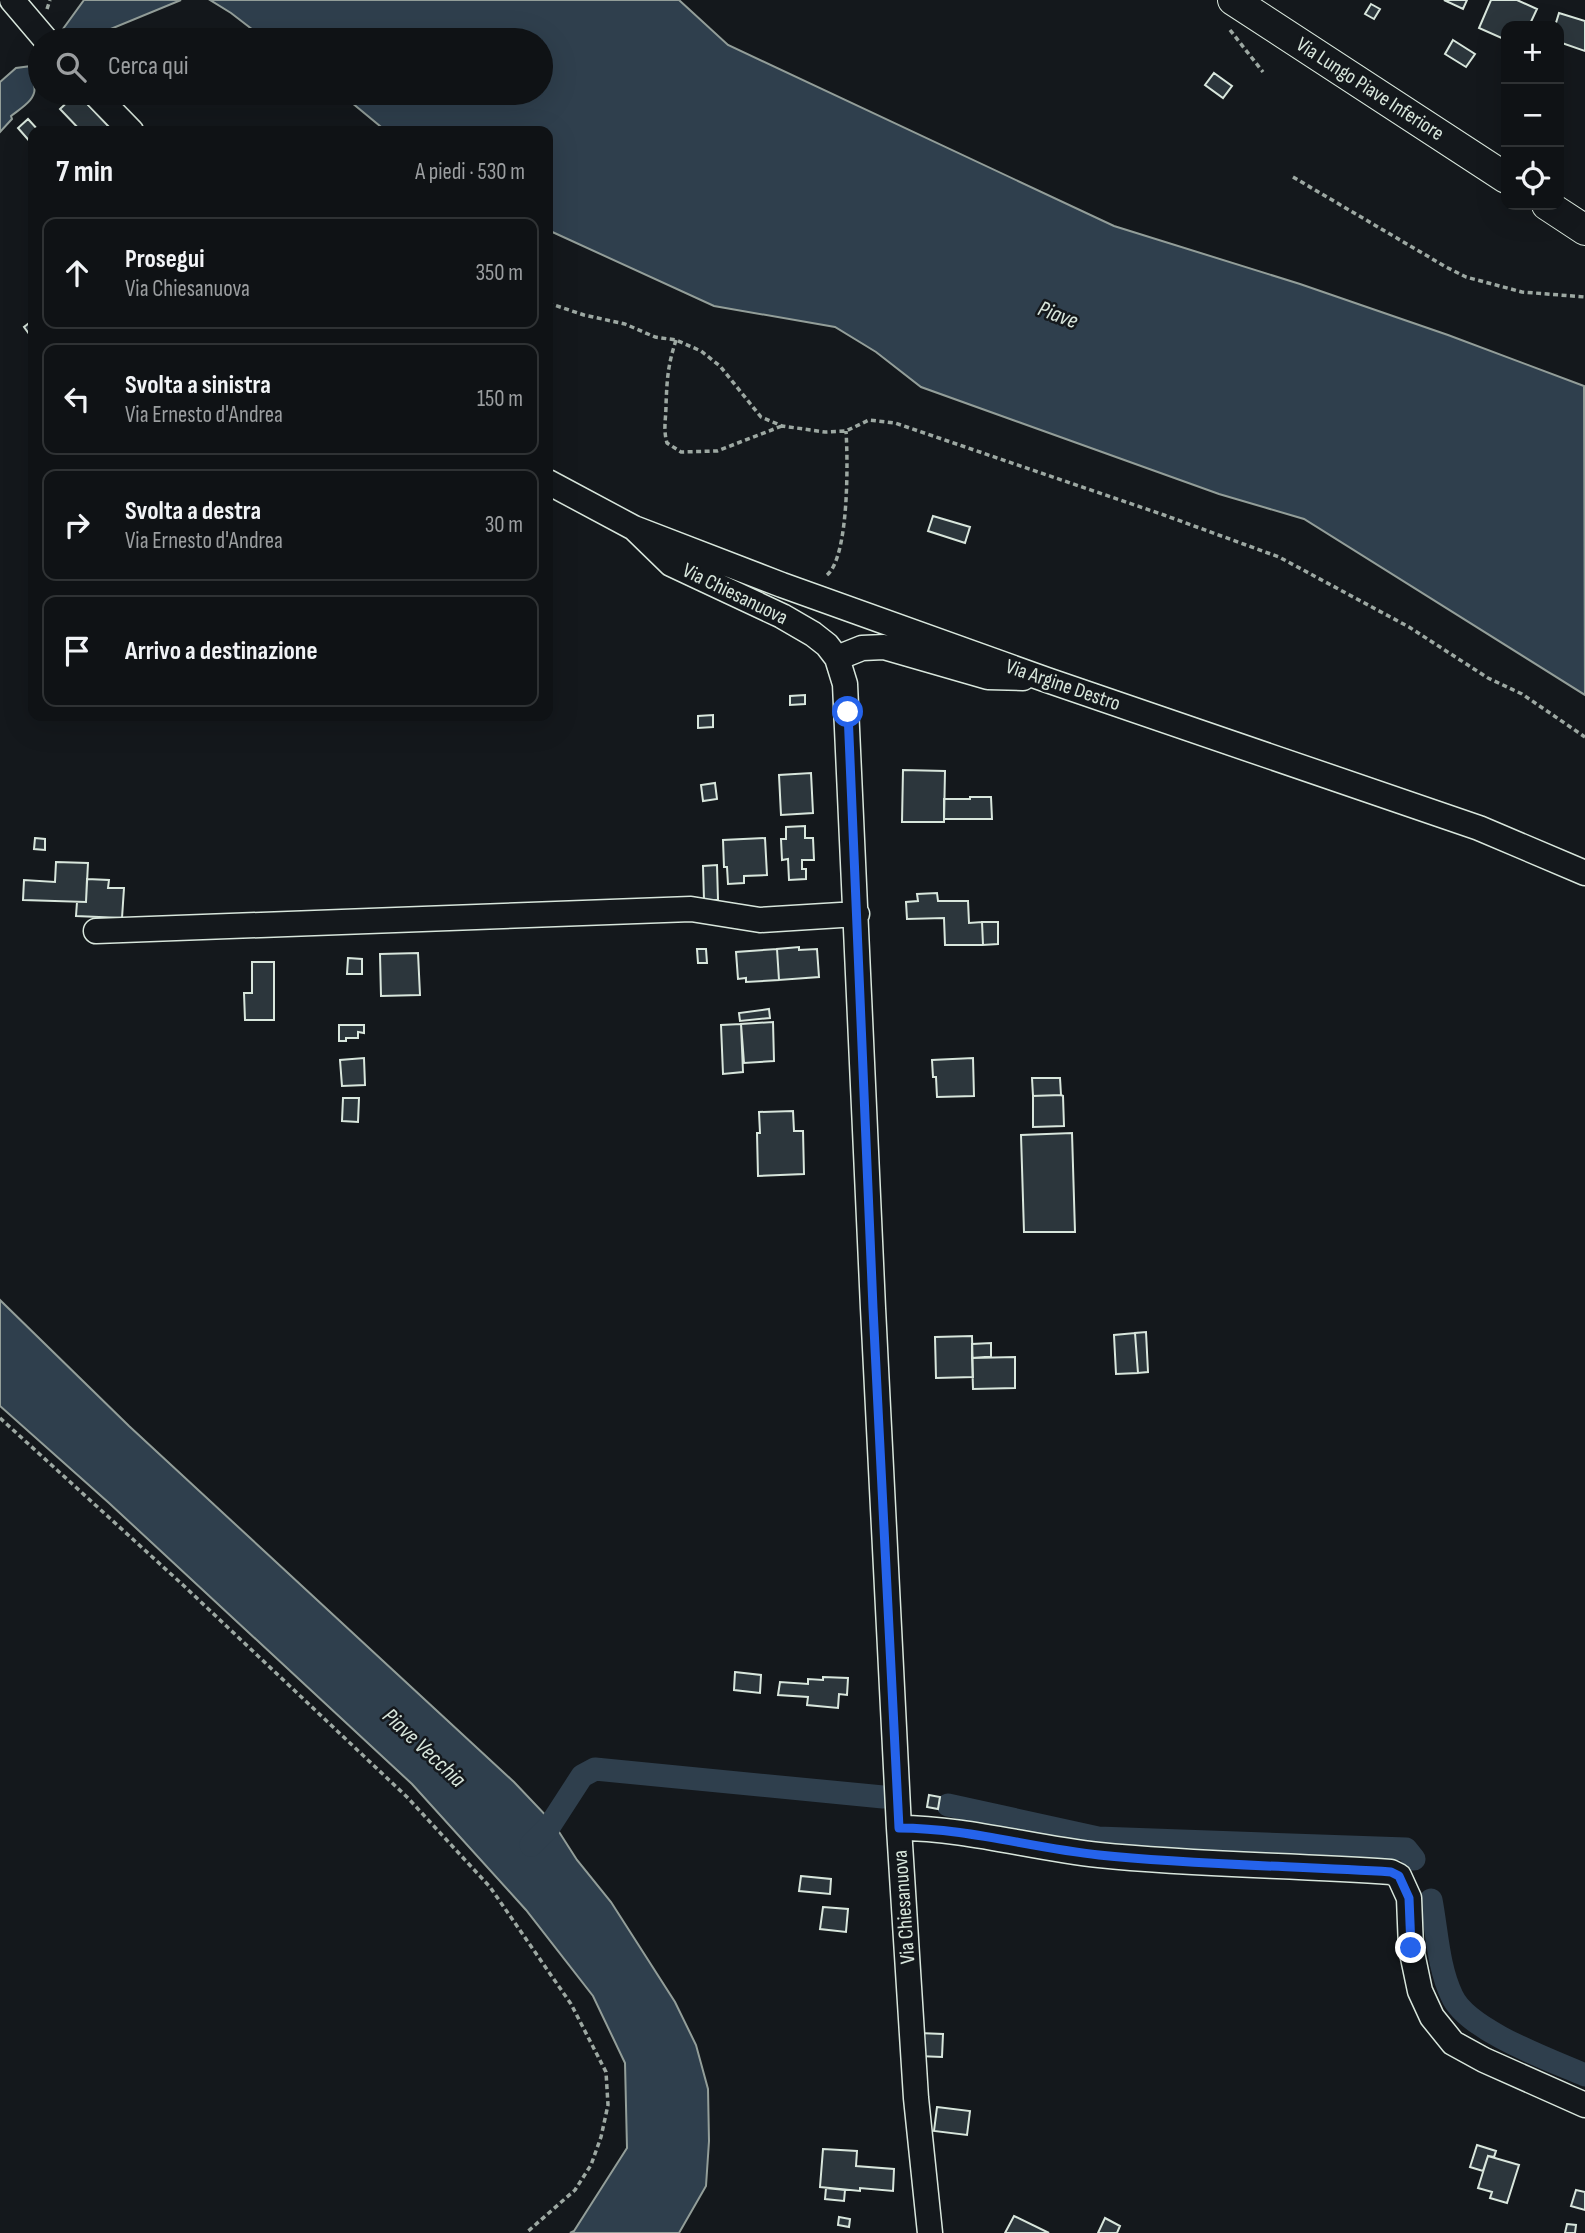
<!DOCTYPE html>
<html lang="it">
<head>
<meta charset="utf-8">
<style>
  body { margin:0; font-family:"Sofia Sans Condensed",sans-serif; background:#1d2022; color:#f1f3f6 }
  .controls { position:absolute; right:21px; top:21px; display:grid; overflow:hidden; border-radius:14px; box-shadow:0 7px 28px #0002 }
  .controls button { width:63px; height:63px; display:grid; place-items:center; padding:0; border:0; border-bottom:2px solid #2f3234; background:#0f1215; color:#f1f3f6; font:35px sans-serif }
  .stop { position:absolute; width:21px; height:21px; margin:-16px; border:5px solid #2563eb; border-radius:50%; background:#fff }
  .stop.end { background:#2563eb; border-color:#fff; box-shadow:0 2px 7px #0008 }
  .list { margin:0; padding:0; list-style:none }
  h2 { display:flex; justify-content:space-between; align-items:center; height:91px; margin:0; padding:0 28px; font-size:30px }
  h2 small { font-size:23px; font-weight:400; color:#9b9ea0 }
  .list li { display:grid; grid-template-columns:46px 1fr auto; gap:21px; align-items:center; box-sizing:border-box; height:112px; margin:0 14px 14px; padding:0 14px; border:2px solid #2f3234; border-radius:14px }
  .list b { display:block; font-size:26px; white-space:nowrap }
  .list p { margin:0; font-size:23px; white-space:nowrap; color:#9b9ea0 }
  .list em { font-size:23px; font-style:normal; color:#9b9ea0 }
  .icon { flex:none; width:38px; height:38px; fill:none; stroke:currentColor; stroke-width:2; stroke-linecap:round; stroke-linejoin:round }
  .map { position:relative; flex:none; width:1585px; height:2233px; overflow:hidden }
  .search { position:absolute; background:#0f1215; box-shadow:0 7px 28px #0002; left:28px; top:28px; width:525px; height:77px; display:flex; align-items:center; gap:18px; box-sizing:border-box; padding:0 24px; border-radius:38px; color:#9b9ea0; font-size:26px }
  .panel { position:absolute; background:#0f1215; box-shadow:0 7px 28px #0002; left:28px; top:126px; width:525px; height:595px; border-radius:14px }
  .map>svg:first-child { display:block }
  .water { fill:#2f3f4d; stroke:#939e99; stroke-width:2 }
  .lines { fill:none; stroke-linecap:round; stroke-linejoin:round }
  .canal { stroke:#2f3f4d; stroke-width:23 }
  .building { fill:#2c363c; stroke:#d8e6dc; stroke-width:2 }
  .minor-casing { stroke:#d8e6dc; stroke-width:27 }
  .major-casing { stroke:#d8e6dc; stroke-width:32 }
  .path { stroke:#9da8a2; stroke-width:3.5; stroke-dasharray:5 3.5; stroke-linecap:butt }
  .minor { stroke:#14181c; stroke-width:24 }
  .major { stroke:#14181c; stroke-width:30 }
  .route { stroke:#2563eb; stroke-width:9 }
  .labels { text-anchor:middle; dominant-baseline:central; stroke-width:5; stroke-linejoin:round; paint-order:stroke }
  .street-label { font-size:21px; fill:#d8e6dc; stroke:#14181c }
  .water-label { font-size:23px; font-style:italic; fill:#d8e6dc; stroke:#14181c }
</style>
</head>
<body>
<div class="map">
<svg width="1585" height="2233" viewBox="0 0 1585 2233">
  <rect width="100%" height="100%" fill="#14181c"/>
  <path class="water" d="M84 0H181L84 40H55Z
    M210 0H679L728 45 1114 226 1300 284 1448 335 1584 386 1585 695 1304 519 1219 494 921 387 876 352 835 327 714 306 548 230V131H386L340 93H541V40H266L231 13Z
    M40 57V79L34 85C38 99 21 108 11 116L12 119 0 132V82L16 68 31 66Z
    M0 1300 129 1426 514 1782 554 1824 577 1860 611 1902 675 2002 696 2045 708 2089 709 2141 706 2186 679 2233H570L574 2231 627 2148 625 2063 593 1996 526 1910 412 1784 109 1503 0 1406Z"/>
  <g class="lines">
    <path class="canal" d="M948 1805 1098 1838 1406 1849 1414 1859
      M531 1845 549 1827 582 1776 595 1769 883 1797
      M1431 1900C1437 1931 1438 1967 1452 1996 1467 2030 1550 2060 1585 2075"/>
  </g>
  <path class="building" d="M1444 0H1467L1463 9Z
    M1491 0H1517L1537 9 1529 26H1506V40L1479 28Z
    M1371 4 1380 9 1374 19 1365 14Z
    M1559 13 1585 21V51L1559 42V26H1555Z
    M1453 40 1475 54 1466 67 1445 54Z
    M1214 73 1232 86 1223 98 1205 85Z
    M77 93 113 131H81L60 109Z
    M28 119 39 131H33L32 144 18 128Z
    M33 320V337L32 338 24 327Z
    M933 516 970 527 965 543 928 531Z
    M805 695V704L790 705V696Z
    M713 715V727L698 728V716Z
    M903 770 945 771 944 822H902Z
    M811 773 813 813 781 815 779 775Z
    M715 783 717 799 703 801 701 785Z
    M970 797H991L992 819H944V799H970Z
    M805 826V838H813L814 860H802V869H806V879L789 880 788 859 782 860 781 839H786V827Z
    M35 838 45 839V850L34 849Z
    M765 838 767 875 744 876V883L728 884 727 867H724L723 840Z
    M56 862 88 863 86 902 23 900 24 880 55 882Z
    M717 865 718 900H704L703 866Z
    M87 879 109 880 108 888H124L122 918 76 916 77 902H86Z
    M937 893 938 901H968L969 923 982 922 983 945H945L944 918 907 919 906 902 918 901 917 894Z
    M982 922H998V944L983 945Z
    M799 947V950L817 949 819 977 779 980 777 949Z
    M697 949H706L707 963H698Z
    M777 949 779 980 746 982V978L738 979 736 952Z
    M418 953 420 995 381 996 380 954Z
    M348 958 362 959V974H347Z
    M252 962H274V1020H245L244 993H252Z
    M769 1009 770 1018 740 1021 739 1013Z
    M773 1022 774 1061 744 1063 741 1024Z
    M741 1024 743 1072 723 1074 721 1025Z
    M339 1025H364V1033L358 1032V1038H346V1041H339Z
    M364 1058 365 1085 342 1086 340 1060Z
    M973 1058 974 1096 937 1097 936 1077H933L932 1060Z
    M1032 1078H1060L1061 1095 1033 1096Z
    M1061 1095 1063 1096 1064 1126 1033 1127V1096Z
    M343 1098H359L358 1122 342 1121Z
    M793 1111 794 1131H803L804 1174 758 1176 757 1133H760L759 1112Z
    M1072 1133 1075 1232H1024L1021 1135Z
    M1146 1332 1148 1372 1138 1373 1135 1333Z
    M1135 1333 1138 1373 1116 1374 1114 1335Z
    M972 1336 973 1377 936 1378 935 1337Z
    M991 1343V1357L972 1358V1344Z
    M1015 1357V1388L973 1389 972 1358Z
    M735 1672 761 1675 760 1693 734 1690Z
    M823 1677 848 1678 847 1695 839 1694 838 1708 807 1705 808 1697 778 1695 780 1682 808 1684V1679L823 1680Z
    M929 1795 940 1797 938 1809 927 1807Z
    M801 1876 831 1879 830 1894 799 1891Z
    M823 1907 848 1909 846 1932 820 1929Z
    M919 2033 943 2034 942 2057 918 2056Z
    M937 2107 970 2111 967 2135 934 2131Z
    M1477 2145 1496 2151 1494 2157 1488 2156 1483 2171 1470 2167Z
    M823 2149 857 2151 856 2166 894 2169 893 2191 860 2188V2191L820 2187Z
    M1488 2156 1519 2165 1507 2203 1490 2198 1492 2192 1478 2188Z
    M826 2188 845 2190 844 2201 825 2199Z
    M1576 2190 1585 2192V2210L1571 2206Z
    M1014 2216 1049 2233H1005Z
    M839 2217 850 2219 849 2227 838 2225Z
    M1105 2218 1120 2226 1117 2233H1098Z
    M1567 2224 1576 2225 1575 2233H1565Z"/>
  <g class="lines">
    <g class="minor-casing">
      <path id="minor" d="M12 0 46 40
        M94 93 131 131
        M548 482 634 528 782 585 1047 680 1479 828 1585 873
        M634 528 671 564 782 616 813 634 827 645 837 658 845 684 873 1308 899 1828 916 2098 930 2233
        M837 658 862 648 884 647 988 677 1023 678
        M96 931 691 909 760 920 857 914
        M899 1828C966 1828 1032 1848 1099 1855 1196 1865 1294 1865 1391 1872L1399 1876 1409 1898 1411 1948 1420 1991 1432 2017 1453 2043 1484 2060 1585 2105"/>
    </g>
    <g class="major-casing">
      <path id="major" d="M1233 0 1506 178
        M1547 205 1585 230"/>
    </g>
    <path class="path" d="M47 9 50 0
      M1230 30 1263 72
      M1293 177 1446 267 1466 277 1522 292 1585 297
      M548 303 584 315 625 324 655 337 676 340 701 351 720 366 761 417 782 426 825 432 846 431 869 420 895 423 1164 515 1279 557 1409 627 1488 678 1522 694 1585 737
      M676 340C668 365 667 378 666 405 666 419 663 429 667 443L681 452 717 451 782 426
      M827 575C849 557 848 461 846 431
      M0 1418 183 1585 407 1797 490 1887 571 2004 606 2072 608 2105 601 2137 591 2165 575 2190 526 2233"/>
    <use href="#minor" class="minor"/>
    <use href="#major" class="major"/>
  </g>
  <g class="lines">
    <path class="route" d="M848 712 873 1308 899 1828C966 1828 1032 1848 1099 1855 1196 1865 1294 1866 1391 1872L1399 1876 1409 1898 1411 1948"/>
  </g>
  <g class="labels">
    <g class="street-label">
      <text transform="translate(1370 89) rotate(33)">Via Lungo Piave Inferiore</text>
      <text transform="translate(735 594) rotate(26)">Via Chiesanuova</text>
      <text transform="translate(1063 685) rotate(19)">Via Argine Destro</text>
      <text transform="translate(904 1907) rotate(-94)">Via Chiesanuova</text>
    </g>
    <g class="water-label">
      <text transform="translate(1058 315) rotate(21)">Piave</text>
      <text transform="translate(424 1748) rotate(43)">Piave Vecchia</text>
    </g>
  </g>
</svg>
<div class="controls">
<button>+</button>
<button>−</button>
<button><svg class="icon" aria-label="locate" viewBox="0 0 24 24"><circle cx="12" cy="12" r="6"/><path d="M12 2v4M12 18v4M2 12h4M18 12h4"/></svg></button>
</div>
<div class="stop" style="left:848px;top:712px"></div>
<div class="stop end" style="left:1411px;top:1948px"></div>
<div class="search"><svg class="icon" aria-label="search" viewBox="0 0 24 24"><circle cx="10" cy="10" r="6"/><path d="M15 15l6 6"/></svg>Cerca qui</div>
<section class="panel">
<h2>7 min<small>A piedi · 530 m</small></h2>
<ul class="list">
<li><svg class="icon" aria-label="ahead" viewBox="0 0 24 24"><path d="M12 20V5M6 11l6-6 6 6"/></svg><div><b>Prosegui</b><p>Via Chiesanuova</p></div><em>350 m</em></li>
<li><svg class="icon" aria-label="left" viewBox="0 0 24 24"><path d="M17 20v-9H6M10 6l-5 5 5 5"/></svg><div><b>Svolta a sinistra</b><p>Via Ernesto d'Andrea</p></div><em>150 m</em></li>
<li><svg class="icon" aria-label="right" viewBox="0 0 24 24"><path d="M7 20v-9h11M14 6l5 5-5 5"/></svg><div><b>Svolta a destra</b><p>Via Ernesto d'Andrea</p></div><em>30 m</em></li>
<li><svg class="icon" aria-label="arrive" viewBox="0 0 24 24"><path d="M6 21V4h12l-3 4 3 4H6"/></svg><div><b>Arrivo a destinazione</b></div></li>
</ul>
</section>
</div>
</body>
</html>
